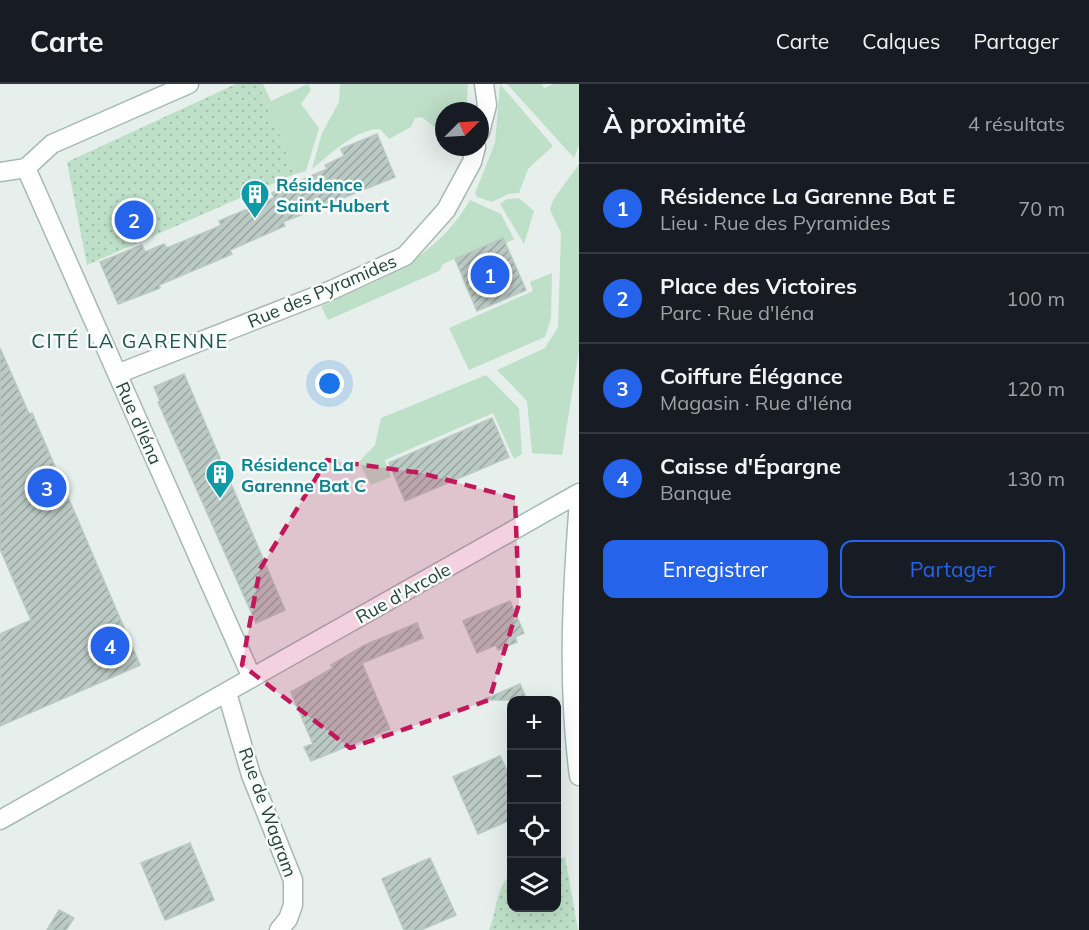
<!DOCTYPE html>
<html lang="fr">
<head>
<meta charset="utf-8">
<style>
  body { margin:0; font-family:Mulish,sans-serif; background:#242831; color:#f1f3f6 }
  .controls { position:absolute; right:18px; bottom:18px; display:grid; overflow:hidden; border-radius:12px; box-shadow:0 6px 24px #0002 }
  .controls button { width:54px; height:54px; display:grid; place-items:center; padding:0; border:0; border-bottom:2px solid #363941; background:#171b24; color:#f1f3f6; font:30px sans-serif }
  .compass { position:absolute; left:435px; top:18px; width:54px; height:54px; border-radius:50%; background:#171b24; box-shadow:0 6px 24px #0002; rotate:66deg }
  .you { position:absolute; left:330px; top:300px; width:21px; height:21px; margin:-15px; border:4px solid #fff; border-radius:50%; background:#1a73e8; box-shadow:0 0 0 9px #1a73e833 }
  .badge { display:grid; place-items:center; width:39px; height:39px; border-radius:50%; background:#2563eb; color:#fff; font-size:20px; font-weight:700 }
  .pin { position:absolute; translate:-50% -50%; border:3px solid #fff; box-shadow:0 2px 6px #0006 }
  .list { margin:0; padding:0; list-style:none }
  h2 { display:flex; justify-content:space-between; align-items:center; height:78px; margin:0; padding:0 24px; font-size:26px }
  h2 small { font-size:20px; font-weight:400; color:#9ea1a6 }
  .list li { display:grid; grid-template-columns:39px 1fr auto; gap:18px; align-items:center; box-sizing:border-box; height:90px; padding:0 24px; border-top:2px solid #363941 }
  .list b { display:block; font-size:22px; white-space:nowrap }
  .list p { margin:0; font-size:20px; white-space:nowrap; color:#9ea1a6 }
  .list em { font-size:20px; font-style:normal; color:#9ea1a6 }
  .actions { display:flex; gap:12px; padding:18px 24px }
  .actions a { flex:1; padding:14px 0; border:2px solid #2563eb; border-radius:12px; text-align:center; font-size:21px; color:#2563eb }
  .actions .main { background:#2563eb; color:#fff }
  .icon { flex:none; width:33px; height:33px; fill:none; stroke:currentColor; stroke-width:2; stroke-linecap:round; stroke-linejoin:round }
  .map { position:relative; flex:none; width:579px; height:846px; overflow:hidden }
  header { display:flex; align-items:center; gap:36px; box-sizing:border-box; height:84px; padding:0 30px; background:#171b24; border-bottom:2px solid #363941 }
  header strong { font-size:28px }
  nav { display:flex; gap:33px; margin-inline-start:auto; font-size:21px }
  main { display:flex }
  aside { flex:1; background:#171b24 }
  .map>svg:first-child { display:block }
  .grass { fill:#bfe0c8 }
  .park { fill:url(#park-dots) }
  .building { fill:url(#building-hatch); stroke:#b8c9c2; stroke-width:1.5 }
  .lines { fill:none; stroke-linecap:round; stroke-linejoin:round }
  .street-casing { stroke:#a8b8b2; stroke-width:21 }
  .secondary-casing { stroke:#a4bbb3; stroke-width:21 }
  .street { stroke:#fff; stroke-width:18 }
  .secondary { stroke:#fff; stroke-width:18 }
  .marked { fill:#c2185b; fill-opacity:0.2; stroke:#c2185b; stroke-width:4.5; stroke-dasharray:12 8; stroke-linejoin:round }
  .labels { text-anchor:middle; dominant-baseline:central; stroke-width:5; stroke-linejoin:round; paint-order:stroke }
  .culture-label { font-size:18px; font-weight:bold; fill:#0d838f; stroke:#f7fbf9; text-anchor:start }
  .street-label { font-size:18px; fill:#24423a; stroke:#f7fbf9 }
  .neighbourhood-label { font-size:20px; letter-spacing:1.5px; fill:#1f5548; stroke:#f7fbf9 }
</style>
</head>
<body>
<header>
<strong>Carte</strong>
<nav><a>Carte</a><a>Calques</a><a>Partager</a></nav>
</header>
<main>
<div class="map">
<svg width="579" height="846" viewBox="0 0 579 846">
  <defs>
    <pattern id="park-dots" width="8" height="8" patternUnits="userSpaceOnUse" patternTransform="scale(1.5)"><rect width="8" height="8" fill="#bfe0c8"/><path d="M2 2h.1M6 6h.1" fill="none" stroke="#a4c1ad" stroke-width="1.8" stroke-linecap="round"/></pattern>
    <pattern id="building-hatch" width="6" height="6" patternUnits="userSpaceOnUse" patternTransform="scale(1.5)"><rect width="6" height="6" fill="#bbcac4"/><path d="M-1 1l2-2M0 6l6-6M5 7l2-2" fill="none" stroke="#98a6a0"/></pattern>
  </defs>
  <rect width="100%" height="100%" fill="#e6efeb"/>
  <path class="grass" d="M259 0H263L271 17 308 0 311 6 301 20 319 44 306 87 295 90Z
    M340 0H468L466 27H444V51L422 33 415 34 411 43 389 55 380 45C355 45 331 70 312 85L322 49 339 18Z
    M500 0 553 62 528 85 519 109 508 110 492 118 477 113 475 109 495 59Z
    M507 0H542L544 4 554 0H579V61L574 74Z
    M579 80V267L562 371 532 369 527 317 497 286 545 264 558 243 561 149 550 126 553 116Z
    M519 114 534 127 524 160 500 120 507 115Z
    M470 116 501 130 514 155 505 160 503 154 443 180 439 187 328 236 321 222C381 195 435 176 470 116Z
    M552 189 551 234 545 253 469 286 449 244 533 207 530 198Z
    M486 291 519 324 522 370 514 375 493 329 385 376 391 393 371 401 359 378 375 361 381 334Z"/>
  <path class="park" d="M236 0H259L295 90 87 181 67 78Z
    M565 773 578 846H489C497 828 495 804 511 791L512 824H556L557 775Z"/>
  <path class="building" d="M377 50 395 93 283 138 285 142 230 166 232 170 159 201 160 204 118 220 100 178 142 161 145 168 164 160 167 164 213 145 221 141 219 137 274 114 272 109 327 85 325 81 344 72 341 65Z
    M503 154 526 206 477 227 455 175Z
    M0 264 29 330 32 329 140 581 0 642V550L31 536 0 465Z
    M184 290 285 526 256 539 158 318 160 317 154 303Z
    M492 334 509 373 405 417 389 379Z
    M510 517 524 549 515 553 517 558 498 566 496 561 477 569 463 537Z
    M417 539 423 554 362 579 390 645 311 677 304 663 313 660 291 608 333 584 331 581 365 561Z
    M520 600 527 616H483Z
    M500 672 512 697V735L478 750 453 693Z
    M190 759 214 816 165 836 141 779Z
    M430 774 456 831 421 846H404L382 795Z
    M59 826 74 834 66 846H47Z"/>
  <g class="lines">
    <g class="street-casing">
      <path id="street" d="M480 48 487 21 484 0
        M26 84 252 594
        M117 290 334 205 405 172 446 126 472 78 476 63
        M227 609 251 691 293 796V821L288 835 279 846"/>
    </g>
    <g class="secondary-casing">
      <path id="secondary" d="M0 88 26 84 52 60 189 0
        M579 417C572 507 567 602 579 692
        M0 736 579 409"/>
    </g>
    <use href="#street" class="street"/>
    <use href="#secondary" class="secondary"/>
  </g>
  <path class="marked" d="M327 376 421 389 515 414 519 520 489 616 350 664 242 581 260 485Z"/>
  <defs>
    <g id="building-pin" transform="scale(1.5)"><path d="M0 17L-7.5 6A9.5 9.5 0 1 1 7.5 6Z" fill="#0f9aa8" stroke="#f7fbf9"/><path d="M-4-6H4V6H1V3H-1V6H-4ZM-2.5-4.3h1.7v1.8h-1.7ZM.8-4.3h1.7v1.8H.8ZM-2.5-1h1.7V.8h-1.7ZM.8-1h1.7V.8H.8Z" fill="#fff"/></g>
  </defs>
  <g fill-rule="evenodd">
    <use href="#building-pin" x="255" y="110"/>
    <use href="#building-pin" x="220" y="390"/>
  </g>
  <g class="labels">
    <g class="culture-label">
      <text x="276" y="100">Résidence<tspan x="276" dy="21">Saint-Hubert</tspan></text>
      <text x="241" y="380">Résidence La<tspan x="241" dy="21">Garenne Bat C</tspan></text>
    </g>
    <g class="street-label">
      <text transform="translate(322 207) rotate(-23)">Rue des Pyramides</text>
      <text transform="translate(139 339) rotate(66)">Rue d'Iéna</text>
      <text transform="translate(403 509) rotate(-29)">Rue d'Arcole</text>
      <text transform="translate(268 728) rotate(70)">Rue de Wagram</text>
    </g>
    <g class="neighbourhood-label">
      <text x="130" y="256">CITÉ LA GARENNE</text>
    </g>
  </g>
</svg>
<div class="controls">
<button>+</button>
<button>−</button>
<button><svg class="icon" aria-label="locate" viewBox="0 0 24 24"><circle cx="12" cy="12" r="6"/><path d="M12 2v4M12 18v4M2 12h4M18 12h4"/></svg></button>
<button><svg class="icon" aria-label="layers" viewBox="0 0 24 24"><path d="M12 4l9 5-9 5-9-5zM3 14l9 5 9-5"/></svg></button>
</div>
<svg class="compass" viewBox="-18 -18 36 36"><path d="M0-13l5 13h-10z" fill="#e53935"/><path d="M0 13l5-13h-10z" fill="#9ea1a6"/></svg>
<div class="you"></div>
<div class="pin badge" style="left:490px;top:191px">1</div>
<div class="pin badge" style="left:134px;top:136px">2</div>
<div class="pin badge" style="left:47px;top:404px">3</div>
<div class="pin badge" style="left:110px;top:562px">4</div>
</div>
<aside>
<h2>À proximité<small>4 résultats</small></h2>
<ul class="list">
<li><span class="badge">1</span><div><b>Résidence La Garenne Bat E</b><p>Lieu · Rue des Pyramides</p></div><em>70 m</em></li>
<li><span class="badge">2</span><div><b>Place des Victoires</b><p>Parc · Rue d'Iéna</p></div><em>100 m</em></li>
<li><span class="badge">3</span><div><b>Coiffure Élégance</b><p>Magasin · Rue d'Iéna</p></div><em>120 m</em></li>
<li><span class="badge">4</span><div><b>Caisse d'Épargne</b><p>Banque</p></div><em>130 m</em></li>
</ul>
<div class="actions"><a class="main">Enregistrer</a><a>Partager</a></div>
</aside>
</main>
</body>
</html>
